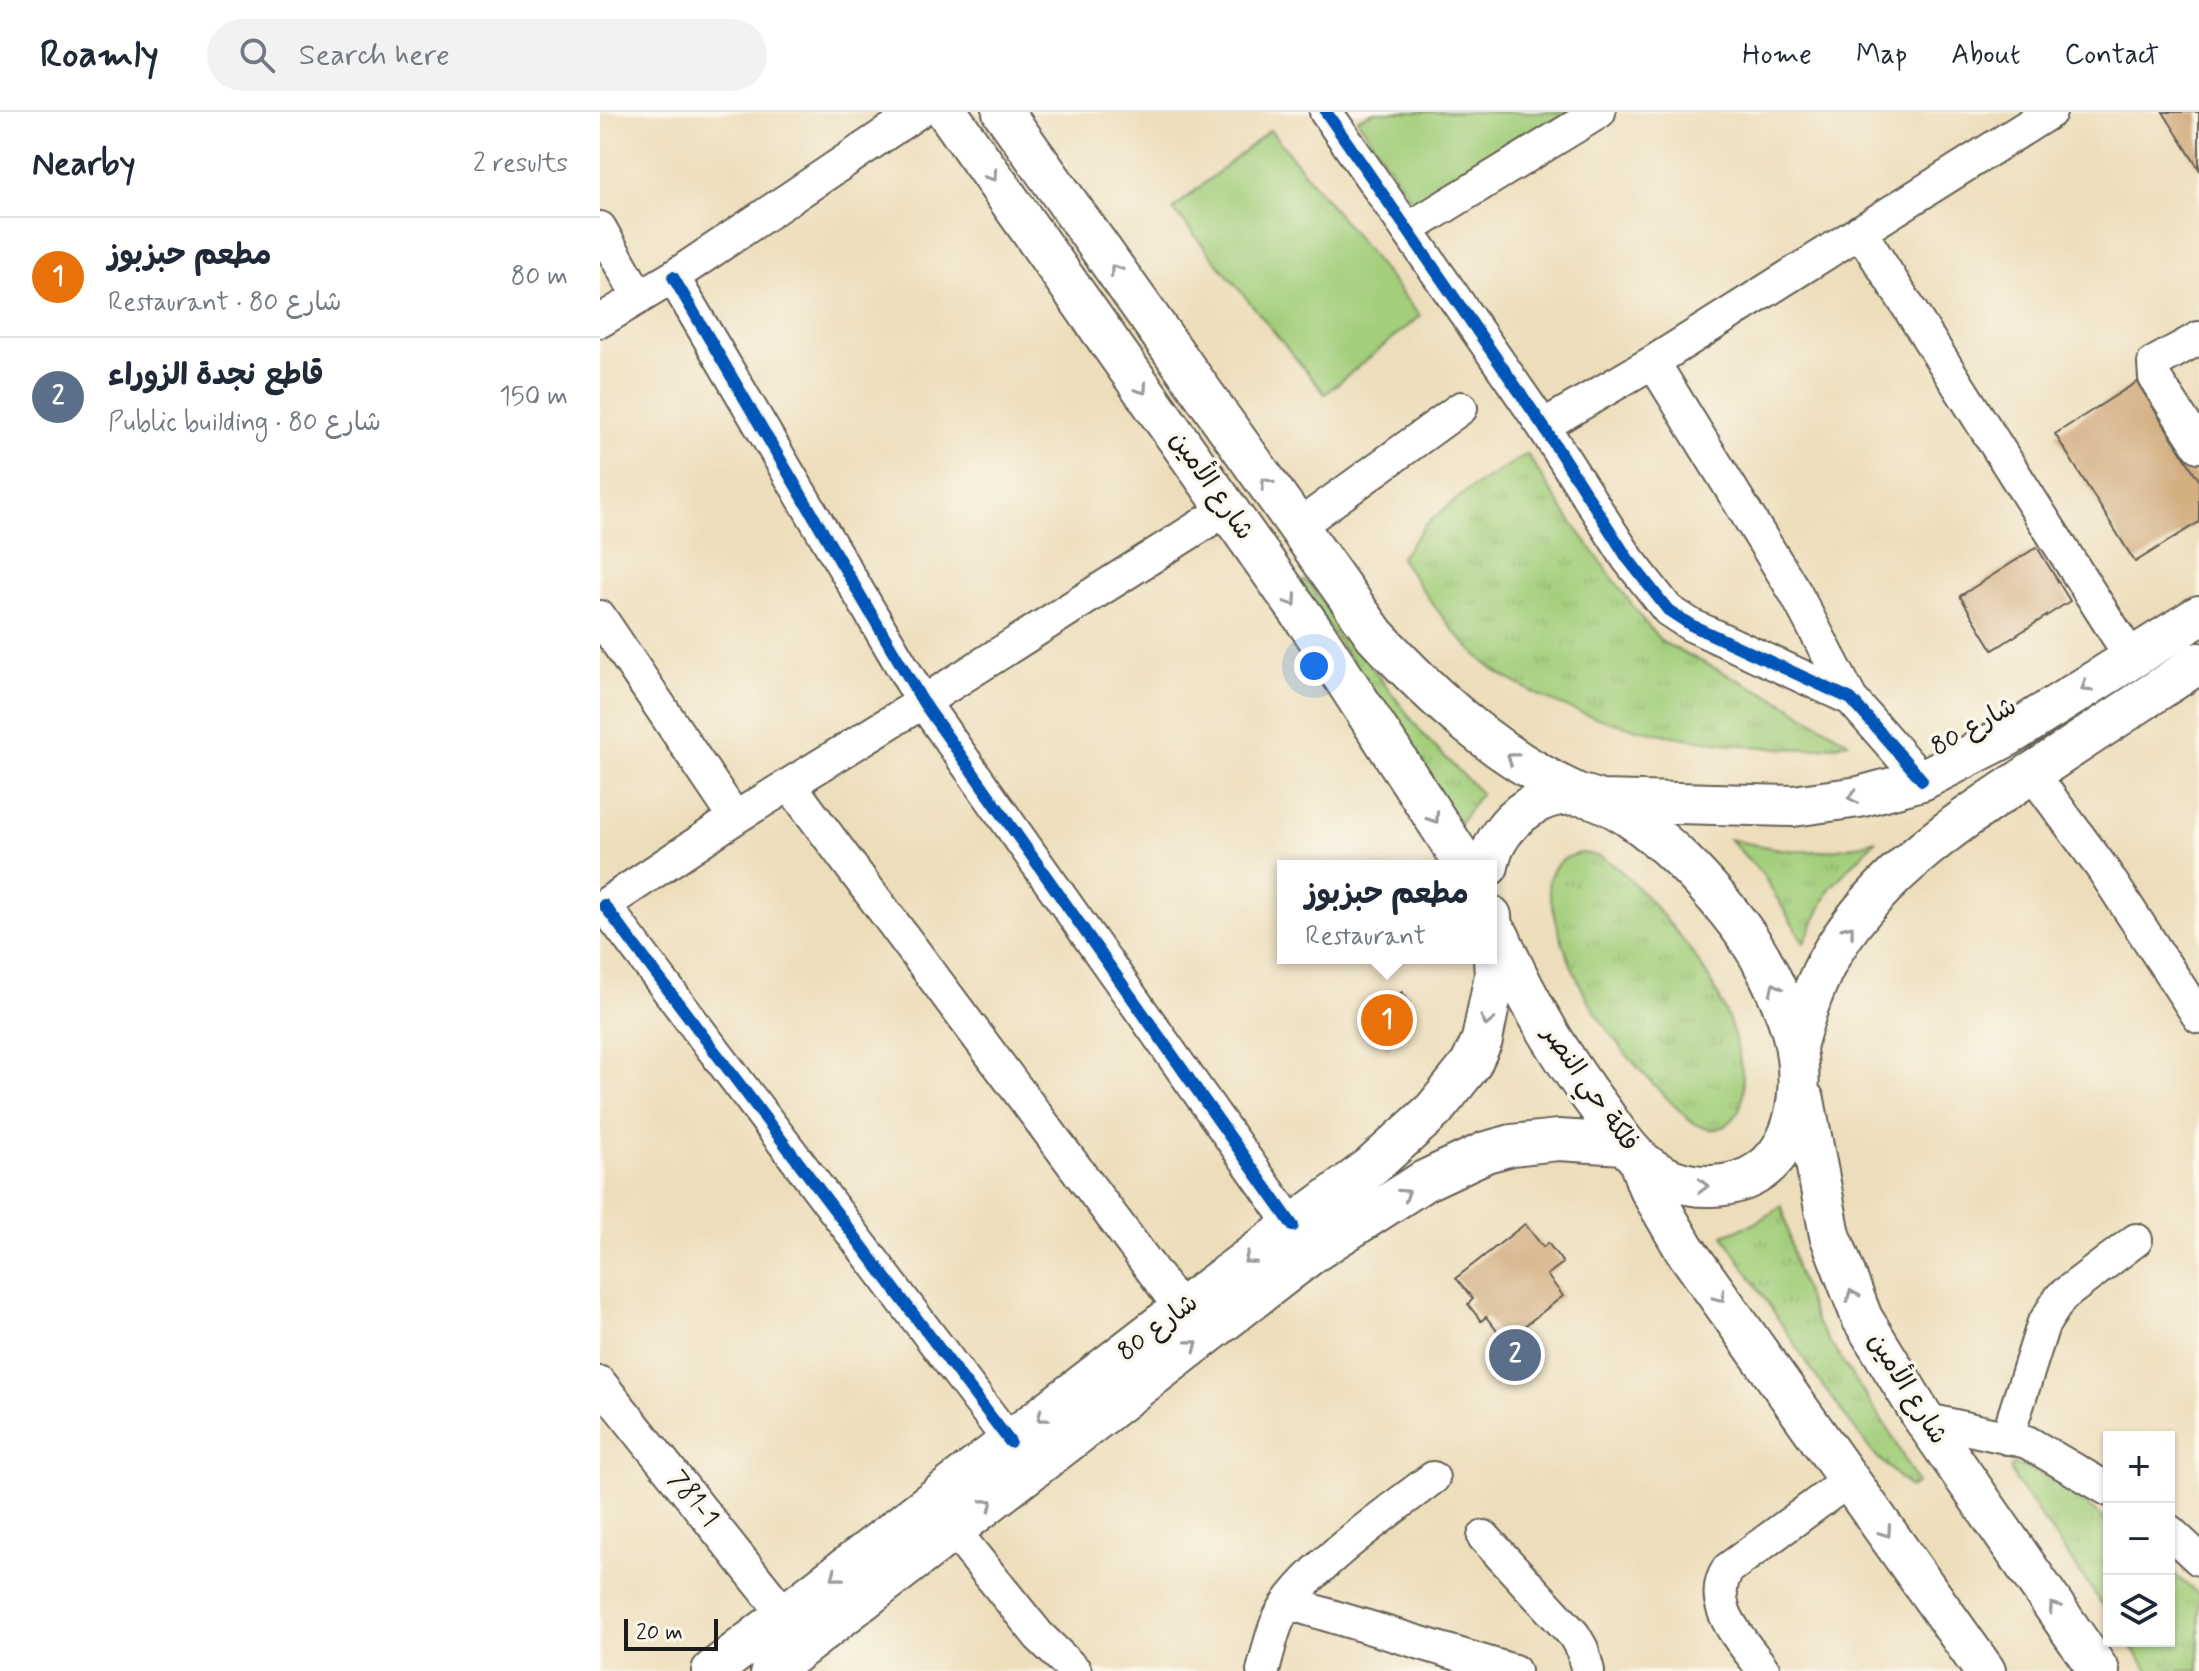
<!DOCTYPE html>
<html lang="en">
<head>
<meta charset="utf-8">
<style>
  body { margin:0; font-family:Mynerve,"Playpen Sans Arabic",sans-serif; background:#f2f2f3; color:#1f2937 }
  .controls { position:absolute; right:24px; bottom:24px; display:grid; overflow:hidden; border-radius:0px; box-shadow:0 2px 6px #0004 }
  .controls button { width:72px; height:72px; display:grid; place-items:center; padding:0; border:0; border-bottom:2px solid #e0e1e3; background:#fff; color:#1f2937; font:40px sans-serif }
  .scale { position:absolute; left:24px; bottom:20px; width:94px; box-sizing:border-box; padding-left:8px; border:4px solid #1c1c1c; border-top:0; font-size:22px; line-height:28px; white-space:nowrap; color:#1c1c1c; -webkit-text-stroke:6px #fbf7ec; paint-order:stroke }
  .you { position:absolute; left:714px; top:554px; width:28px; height:28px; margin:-20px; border:6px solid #fff; border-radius:50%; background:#1a73e8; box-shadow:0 0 0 12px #1a73e833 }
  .badge { display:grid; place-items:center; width:52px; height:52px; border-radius:50%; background:#ea580c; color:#fff; font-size:26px; font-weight:700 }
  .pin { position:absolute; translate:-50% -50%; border:4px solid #fff; box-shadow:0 2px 8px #0006 }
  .popup { position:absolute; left:677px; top:748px; width:220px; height:104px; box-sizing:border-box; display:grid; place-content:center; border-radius:0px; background:#fff; filter:drop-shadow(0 2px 6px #0005); font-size:26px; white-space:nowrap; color:#747a83 }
  .popup b { font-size:30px; color:#1f2937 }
  .popup::after { content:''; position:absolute; left:50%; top:100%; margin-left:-16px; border:16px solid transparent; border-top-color:#fff }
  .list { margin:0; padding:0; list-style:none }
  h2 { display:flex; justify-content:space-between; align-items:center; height:104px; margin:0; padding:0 32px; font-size:34px }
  h2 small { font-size:26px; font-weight:400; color:#747a83 }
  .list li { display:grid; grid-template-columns:52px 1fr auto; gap:24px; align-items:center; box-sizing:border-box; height:120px; padding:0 32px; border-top:2px solid #e0e1e3 }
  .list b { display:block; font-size:30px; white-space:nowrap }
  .list p { margin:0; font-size:26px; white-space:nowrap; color:#747a83 }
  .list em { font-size:26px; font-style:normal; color:#747a83 }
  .icon { flex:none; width:44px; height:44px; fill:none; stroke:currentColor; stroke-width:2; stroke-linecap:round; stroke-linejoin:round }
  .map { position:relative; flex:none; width:1599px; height:1559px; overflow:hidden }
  header { display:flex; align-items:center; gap:48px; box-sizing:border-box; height:112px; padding:0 40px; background:#fff; border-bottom:2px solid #e0e1e3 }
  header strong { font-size:38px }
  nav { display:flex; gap:44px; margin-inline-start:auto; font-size:28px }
  .search { width:560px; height:72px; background:#f2f2f3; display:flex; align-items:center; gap:20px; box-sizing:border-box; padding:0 28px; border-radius:44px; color:#747a83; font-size:30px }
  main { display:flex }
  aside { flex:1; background:#fff }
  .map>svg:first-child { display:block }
  .grass { fill:#a3ce7a; stroke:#60754b; stroke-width:2 }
  .park { fill:url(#park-tufts); stroke:#60754b; stroke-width:2 }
  .building { fill:#d3ae81 }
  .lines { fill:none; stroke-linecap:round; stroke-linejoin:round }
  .minor-casing { stroke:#656054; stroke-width:36 }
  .major-casing { stroke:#656054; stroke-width:44 }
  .minor { stroke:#fff; stroke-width:32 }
  .major { stroke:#fff; stroke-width:40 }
  .cycleway-casing { stroke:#fbf7ec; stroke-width:17 }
  .cycleway { stroke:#0057b8; stroke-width:12 }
  .oneway { stroke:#999 }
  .labels { text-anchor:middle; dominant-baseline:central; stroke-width:7; stroke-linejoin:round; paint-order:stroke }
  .street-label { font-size:26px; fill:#1c1c1c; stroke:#fbf7ec }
</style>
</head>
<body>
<header>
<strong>Roamly</strong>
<div class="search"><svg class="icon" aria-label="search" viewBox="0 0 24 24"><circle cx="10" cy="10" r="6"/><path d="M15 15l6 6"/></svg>Search here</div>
<nav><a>Home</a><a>Map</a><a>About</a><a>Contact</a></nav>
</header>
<main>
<aside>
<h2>Nearby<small>2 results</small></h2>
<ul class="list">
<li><span class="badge" style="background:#e8710a">1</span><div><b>مطعم حبزبوز</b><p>Restaurant · شارع 80</p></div><em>80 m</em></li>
<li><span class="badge" style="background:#5c6f8a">2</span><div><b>قاطع نجدة الزوراء</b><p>Public building · شارع 80</p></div><em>150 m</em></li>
</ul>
</aside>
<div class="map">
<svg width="1599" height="1559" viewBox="0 0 1599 1559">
  <defs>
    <pattern id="park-tufts" width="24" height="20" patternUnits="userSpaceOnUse" patternTransform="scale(2)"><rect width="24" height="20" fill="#a3ce7a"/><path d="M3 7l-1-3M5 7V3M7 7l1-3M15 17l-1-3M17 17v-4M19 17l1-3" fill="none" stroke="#8cb069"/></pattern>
  </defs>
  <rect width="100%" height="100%" fill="#fbf7ec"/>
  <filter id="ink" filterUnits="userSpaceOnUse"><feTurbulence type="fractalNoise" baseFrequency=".0125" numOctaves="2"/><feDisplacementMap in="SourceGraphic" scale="16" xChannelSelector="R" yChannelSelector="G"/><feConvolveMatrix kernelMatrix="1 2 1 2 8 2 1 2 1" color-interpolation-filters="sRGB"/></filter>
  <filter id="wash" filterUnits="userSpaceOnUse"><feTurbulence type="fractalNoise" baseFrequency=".006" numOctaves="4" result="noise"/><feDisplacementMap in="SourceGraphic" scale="32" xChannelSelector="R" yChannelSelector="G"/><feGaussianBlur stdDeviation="1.8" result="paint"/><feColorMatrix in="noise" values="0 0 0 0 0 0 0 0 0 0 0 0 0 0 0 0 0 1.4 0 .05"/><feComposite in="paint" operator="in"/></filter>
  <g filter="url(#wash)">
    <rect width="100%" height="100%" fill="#eddebb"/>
    <path class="grass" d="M774 0H973L818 98 757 7Z
      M670 18 820 204 725 282 573 97Z"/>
    <path class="park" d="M927 342 963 398 1044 509 1062 530 1181 589 1248 630C1214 640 1179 637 1144 633 1064 626 981 610 910 568 866 544 828 486 800 446L826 412 868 378Z
      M705 468 826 626 881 681 860 711 700 472Z
      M1129 727C1183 740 1222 746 1276 728L1230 776 1204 831 1163 763Z
      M981 741C990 742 997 743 1005 747 1024 759 1040 777 1054 794 1096 840 1131 891 1141 954 1145 974 1146 997 1129 1011 1116 1022 1102 1017 1090 1009 1029 949 984 903 959 819 955 803 950 788 948 771 953 752 962 745 981 741Z
      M1182 1094 1196 1155 1216 1210 1290 1320 1317 1371 1310 1376 1272 1340 1217 1266 1123 1123 1153 1112Z
      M1415 1352C1451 1362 1481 1388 1509 1411V1502L1417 1371 1410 1356Z
      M1569 1458 1599 1483V1559H1549L1528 1529H1569Z"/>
    <g id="blocks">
      <path class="building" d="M1563 0H1599V57Z
        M1537 270 1599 368V410L1535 450 1455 322Z
        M1437 435 1470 489 1393 538 1360 484Z
        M802 880 810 891 811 900 803 920 787 937 765 908Z
        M925 1112 943 1135 948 1131 963 1151 947 1163 963 1184 905 1229 886 1205 881 1209 868 1192 873 1187 856 1166Z"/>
    </g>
  </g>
  <g filter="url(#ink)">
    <use href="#blocks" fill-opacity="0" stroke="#656054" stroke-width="2"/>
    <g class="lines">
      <g class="minor-casing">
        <path id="minor" d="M726 0 943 314 1028 447 1068 498 1091 513 1251 587 1322 668
          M0 116 39 185
          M808 117 999 0
          M1260 119 1532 547
          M73 165 323 590 693 1114
          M0 209 73 165 318 0
          M1599 226 1554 251 1555 266 1599 334
          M1053 250 1196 482 1251 587
          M943 314 1053 250 1450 0
          M697 415 861 296
          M0 505 135 706
          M1432 661 1502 756 1599 905
          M190 673 581 1197
          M4 793 410 1330
          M0 796 135 706 323 590 627 397
          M0 1271 185 1503
          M1324 1307 1427 1330 1509 1378
          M1407 1326 1443 1213 1461 1185 1536 1128
          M354 1419 439 1524 475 1559
          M1569 1419 1599 1447
          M884 1425 974 1523 982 1537 988 1559
          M688 1491 914 1559
          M663 1559C668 1542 671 1522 679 1506 700 1461 792 1397 833 1366
          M1164 1559C1144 1530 1104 1494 1128 1457L1249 1368"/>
      </g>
      <g class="major-casing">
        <path id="major" d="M347 0 714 520 866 754
          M403 0 775 523C834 587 900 647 980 683
          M1003 689 1193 694 1259 685 1322 668 1406 625 1599 504
          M888 754C892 730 908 709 928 696 943 685 961 681 979 683 1040 691 1131 794 1160 845 1173 870 1186 896 1193 923 1209 989 1193 1071 1112 1074 1086 1075 1061 1066 1040 1048 1025 1035 1014 1017 1003 1001 962 947 926 887 899 824
          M1196 935C1205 901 1215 870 1233 839 1283 757 1368 703 1446 652 1497 618 1548 585 1599 551
          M1204 988 1230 1123 1262 1206 1324 1307 1499 1559
          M1038 1046 1048 1074 1084 1136 1385 1559
          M112 1559 581 1197 771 1055 834 998 871 952 882 928 895 863 891 804
          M171 1559 712 1141 824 1069 886 1040 912 1033 958 1028 1024 1032"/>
      </g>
      <use href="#minor" class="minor"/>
      <use href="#major" class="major"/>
      <g class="cycleway-casing">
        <path id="cycleway" d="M726 0 943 314 1028 447 1068 498 1091 513 1251 587 1322 668
          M73 165 323 590 693 1114
          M4 793 410 1330"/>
      </g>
      <use href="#cycleway" class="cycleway"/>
    </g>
    <defs><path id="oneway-chevron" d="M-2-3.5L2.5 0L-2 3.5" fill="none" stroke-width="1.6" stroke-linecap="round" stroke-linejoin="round" transform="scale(2)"/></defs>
    <g class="oneway">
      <use href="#oneway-chevron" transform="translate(392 64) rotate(55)"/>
      <use href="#oneway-chevron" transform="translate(515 158) rotate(-125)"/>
      <use href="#oneway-chevron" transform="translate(542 277) rotate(55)"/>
      <use href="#oneway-chevron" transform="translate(666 371) rotate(-125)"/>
      <use href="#oneway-chevron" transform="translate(692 489) rotate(55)"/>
      <use href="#oneway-chevron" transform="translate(1486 575) rotate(148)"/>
      <use href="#oneway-chevron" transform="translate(912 646) rotate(-145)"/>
      <use href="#oneway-chevron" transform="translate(1253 685) rotate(170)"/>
      <use href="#oneway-chevron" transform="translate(834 706) rotate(56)"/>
      <use href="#oneway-chevron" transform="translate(1249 818) rotate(-52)"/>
      <use href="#oneway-chevron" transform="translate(1175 876) rotate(-115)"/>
      <use href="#oneway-chevron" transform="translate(887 909) rotate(103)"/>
      <use href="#oneway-chevron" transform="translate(1103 1074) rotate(1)"/>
      <use href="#oneway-chevron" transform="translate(805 1082) rotate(-33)"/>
      <use href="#oneway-chevron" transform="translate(649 1147) rotate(143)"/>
      <use href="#oneway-chevron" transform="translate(1252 1183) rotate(-113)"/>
      <use href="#oneway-chevron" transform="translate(1120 1185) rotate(55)"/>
      <use href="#oneway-chevron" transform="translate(593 1233) rotate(-38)"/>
      <use href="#oneway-chevron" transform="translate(442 1305) rotate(142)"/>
      <use href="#oneway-chevron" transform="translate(388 1392) rotate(-38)"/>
      <use href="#oneway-chevron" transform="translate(1286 1420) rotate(55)"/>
      <use href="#oneway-chevron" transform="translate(236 1464) rotate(142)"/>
      <use href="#oneway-chevron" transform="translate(1454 1495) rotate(-125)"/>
    </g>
  </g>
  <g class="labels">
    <g class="street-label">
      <text transform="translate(611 374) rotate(55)">شارع الأمين</text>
      <text transform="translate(1374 615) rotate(-29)">شارع 80</text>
      <text transform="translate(990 977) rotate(55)">فلكة حي النصر</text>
      <text transform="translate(558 1216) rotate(-37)">شارع 80</text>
      <text transform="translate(1307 1277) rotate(58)">شارع الأمين</text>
      <text transform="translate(93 1387) rotate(51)">781-1</text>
    </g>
  </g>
</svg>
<div class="controls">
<button>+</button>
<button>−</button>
<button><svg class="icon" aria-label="layers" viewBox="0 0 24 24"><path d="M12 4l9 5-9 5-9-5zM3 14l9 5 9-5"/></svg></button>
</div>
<div class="scale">20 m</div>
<div class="you"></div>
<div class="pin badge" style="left:787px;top:908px;background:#e8710a">1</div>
<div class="popup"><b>مطعم حبزبوز</b>Restaurant</div>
<div class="pin badge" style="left:915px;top:1243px;background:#5c6f8a">2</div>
</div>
</main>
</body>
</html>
